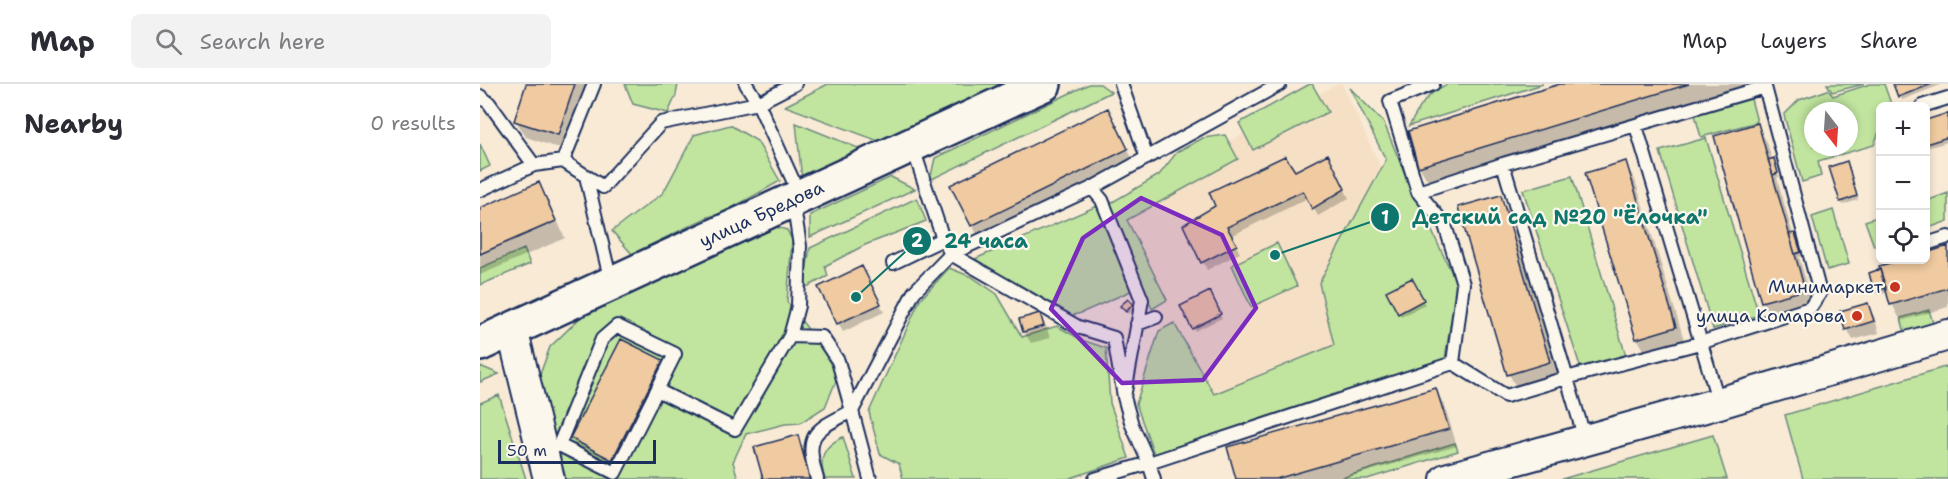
<!DOCTYPE html>
<html lang="en">
<head>
<meta charset="utf-8">
<style>
  body { margin:0; font-family:"Shantell Sans",sans-serif; background:#f2f2f3; color:#2b2b33 }
  .controls { position:absolute; right:18px; top:18px; display:grid; overflow:hidden; border-radius:9px; box-shadow:0 3px 9px #0003 }
  .controls button { width:54px; height:54px; display:grid; place-items:center; padding:0; border:0; border-bottom:2px solid #e1e1e2; background:#fff; color:#2b2b33; font:30px sans-serif }
  .compass { position:absolute; left:1324px; top:18px; width:54px; height:54px; border-radius:50%; background:#fff; box-shadow:0 3px 9px #0003; rotate:163deg }
  .scale { position:absolute; left:18px; bottom:15px; width:158px; box-sizing:border-box; padding-left:6px; border:3px solid #1b2f5e; border-top:0; font-size:16px; line-height:21px; white-space:nowrap; color:#1b2f5e; -webkit-text-stroke:4px #fbf7ec; paint-order:stroke }
  .list { margin:0; padding:0; list-style:none }
  h2 { display:flex; justify-content:space-between; align-items:center; height:78px; margin:0; padding:0 24px; font-size:26px }
  h2 small { font-size:20px; font-weight:400; color:#7c7c81 }
  .icon { flex:none; width:33px; height:33px; fill:none; stroke:currentColor; stroke-width:2; stroke-linecap:round; stroke-linejoin:round }
  .map { position:relative; flex:none; width:1468px; height:395px; overflow:hidden }
  header { display:flex; align-items:center; gap:36px; box-sizing:border-box; height:84px; padding:0 30px; background:#fff; border-bottom:2px solid #e1e1e2 }
  header strong { font-size:28px }
  nav { display:flex; gap:33px; margin-inline-start:auto; font-size:21px }
  .search { width:420px; height:54px; background:#f2f2f3; display:flex; align-items:center; gap:15px; box-sizing:border-box; padding:0 21px; border-radius:9px; color:#7c7c81; font-size:22px }
  main { display:flex }
  aside { flex:1; background:#fff }
  .map>svg:first-child { display:block }
  .built { fill:#f6e0c5 }
  .green { fill:#c1e59f; stroke:#6e8a7e; stroke-width:1.5; fill-rule:evenodd }
  .shadow { fill:#0003 }
  .building { fill:#f0caa0; stroke:#1b2f5e; stroke-width:1.5 }
  .lines { fill:none; stroke-linecap:round; stroke-linejoin:round }
  .service-casing { stroke:#1b2f5e; stroke-width:16 }
  .tertiary-casing { stroke:#1b2f5e; stroke-width:34 }
  .secondary-casing { stroke:#1b2f5e; stroke-width:38 }
  .service { stroke:#fbf7ec; stroke-width:12 }
  .tertiary { stroke:#fbf7ec; stroke-width:30 }
  .secondary { stroke:#fbf7ec; stroke-width:33 }
  .marked { fill:#7b2cbf; fill-opacity:0.2; stroke:#7b2cbf; stroke-width:4.5; stroke-linejoin:round }
  .poi-dot { fill:#c8321e; stroke:#fbf7ec; stroke-width:2 }
  .labels { text-anchor:middle; dominant-baseline:central; stroke-width:4.5; stroke-linejoin:round; paint-order:stroke }
  .street-label { font-size:18px; fill:#1b2f5e; stroke:#fbf7ec }
  .poi-label { font-size:18px; fill:#1b2f5e; stroke:#fbf7ec; text-anchor:end }
  .leader { fill:none; stroke:#0f766e; stroke-width:2 }
  .callout-dot { fill:#0f766e; stroke:#fbf7ec; stroke-width:2 }
  .mark-label { font-size:18px; text-anchor:middle; font-weight:bold; fill:#fff }
  .callout-label { font-size:20px; text-anchor:middle; font-weight:bold; fill:#0f766e; stroke:#fbf7ec; stroke-width:4.5; stroke-linejoin:round; paint-order:stroke }
</style>
</head>
<body>
<header>
<strong>Map</strong>
<div class="search"><svg class="icon" aria-label="search" viewBox="0 0 24 24"><circle cx="10" cy="10" r="6"/><path d="M15 15l6 6"/></svg>Search here</div>
<nav><a>Map</a><a>Layers</a><a>Share</a></nav>
</header>
<main>
<aside>
<h2>Nearby<small>0 results</small></h2>
<ul class="list">
</ul>
</aside>
<div class="map">
<svg width="1468" height="395" viewBox="0 0 1468 395">
  <rect width="100%" height="100%" fill="#f8ead5"/>
  <filter id="ink" filterUnits="userSpaceOnUse"><feTurbulence type="fractalNoise" baseFrequency=".0167" numOctaves="2"/><feDisplacementMap in="SourceGraphic" scale="12" xChannelSelector="R" yChannelSelector="G"/><feConvolveMatrix kernelMatrix="1 2 1 2 8 2 1 2 1" color-interpolation-filters="sRGB"/></filter>
  <g filter="url(#ink)">
    <path class="built" d="M858 0H862L965 222 722 334 676 233 629 120Z"/>
    <path class="green" d="M145 0H198L196 11 188 29 153 20Z
      M348 0H527L401 58 305 22Z
      M609 0H620L631 8 450 96 455 74Z
      M830 0H832L848 28 773 66 759 39Z
      M968 0H1063L929 42C940 23 947 8 968 0Z
      M1347 0H1384L1352 8Z
      M1390 0H1404L1411 20 1410 22H1400V45L1394 61 1338 77 1341 92 1322 98 1304 31 1319 16 1348 6 1353 12ZM1333 27H1369V63H1333Z
      M870 4 904 39 924 88 977 200 965 274 674 370 656 320 679 247 694 239 734 310 854 261 839 199 906 76Z
      M1271 15 1277 38 1221 53 1215 31Z
      M316 39 388 68 322 96Z
      M250 41 277 57 300 97 243 129 228 133 152 170 132 147 183 109 214 51Z
      M745 51 758 75 647 136 687 216 672 225 629 120 679 91 697 68 723 54Z
      M1226 54 1279 231 1233 245 1180 67Z
      M0 60 10 82 0 87Z
      M1092 92 1146 272 1101 285 1043 106Z
      M411 93 435 105 330 153V131Z
      M1468 109V137L1446 145V117Z
      M437 114 446 137 385 161 345 182 348 192 323 205 330 164Z
      M617 122 653 206 601 229 586 233 495 175Z
      M1353 126 1369 180 1347 186 1332 133Z
      M1400 132V160L1394 162 1385 137Z
      M296 143 307 146 312 156 307 218 351 275 356 297 345 323 320 339 305 340 266 350 253 378 258 395H82L59 293 70 263 105 229Z
      M797 159 817 202 771 223 752 181Z
      M44 165 50 180 0 201V184Z
      M469 184 492 193 517 210 542 253 577 242 602 256 626 264 630 319 649 374 588 395H423L419 380 400 370 389 328 440 216Z
      M1449 226 1455 245 1426 253 1421 234Z
      M0 282 19 290 0 298Z
      M1468 282V395H1323L1305 331Z
      M19 311 46 395H0V319Z
      M1233 351 1247 395H1082Z
      M363 353 376 395H345C338 374 343 362 363 353Z
      M975 359 978 367 887 395H858Z"/>
    <path class="shadow" d="M48 0H109L87 67 46 53 36 37Z
      M1085 0H1272L949 99 939 82Z
      M1415 0H1463L1422 16Z
      M1468 30V58L1446 64V37Z
      M1277 41 1287 58 1292 76 1295 79 1299 93 1297 94 1313 151 1316 154 1322 172 1319 173 1333 222 1292 234 1282 217Z
      M636 42 656 82 501 158 472 102Z
      M1145 79 1155 96 1205 259 1167 271 1157 254Z
      M852 80 869 114 838 132 828 114 751 152 760 169 727 186 705 142 815 89Z
      M1368 82 1378 116 1363 121 1361 118Z
      M59 100 68 116 85 154 0 191V125Z
      M1020 112 1030 129 1079 295 1038 307 1029 290Z
      M1468 164V223L1421 237 1412 220 1408 208 1398 211 1396 207 1401 183 1427 176H1446V170Z
      M386 191 404 228 363 248 340 203Z
      M932 196 945 221 921 233 908 208Z
      M729 209 742 234 715 247 702 223Z
      M648 217 654 225 648 230 642 223Z
      M1387 221 1394 232 1399 249 1373 256 1367 245Z
      M559 231 566 242 570 254 551 259 544 248 541 236Z
      M182 278 192 294 141 391 101 370 91 354Z
      M956 306 965 323 977 362 862 395H758Z
      M317 353 327 369 334 395H284Z"/>
    <path class="building" d="M46 0H95L78 51 34 37Z
      M1080 0H1209L938 83 928 47Z
      M1413 0H1452L1418 13Z
      M628 24 648 65 491 142 470 101Z
      M1468 29V53L1446 60V36Z
      M1278 39 1325 206 1281 218 1234 52Z
      M848 70 865 105 832 125 823 107 747 143 757 161 721 179 703 141 735 122 729 108 805 72 815 87Z
      M1294 74 1298 89 1293 91 1288 76Z
      M1146 77 1196 243 1156 255 1105 89Z
      M1367 77 1377 112 1360 118 1349 83Z
      M1400 87V103L1396 89Z
      M59 98 76 137 0 170V124Z
      M1021 111 1070 278 1027 291 978 123Z
      M1315 149 1321 168 1315 170 1309 150Z
      M1468 162V204L1410 221 1399 182 1421 176H1446V169Z
      M382 182 401 220 357 240 338 203Z
      M1400 185 1406 204 1394 208 1389 189Z
      M932 194 944 216 918 230 906 207Z
      M730 207 741 230 712 245 700 222Z
      M648 215 653 220 646 228 640 222Z
      M1388 219 1394 237 1365 246 1360 227Z
      M560 229 564 242 543 248 539 235Z
      M141 255 183 276 132 376 90 354Z
      M956 304 969 345 796 395H756L747 363Z
      M318 351 330 395H283L274 363Z"/>
    <g class="lines">
      <g class="service-casing">
        <path id="service" d="M266 0 278 19 320 112
          M641 0 667 74
          M0 12 9 19 54 81
          M1442 22 1468 14
          M1156 42 1239 319
          M432 61 463 155 471 170 598 243 634 254 644 313
          M83 77 114 0
          M1023 80 1105 355
          M106 92 131 198
          M612 104 622 116 662 216 644 313 652 341 669 379 674 395
          M0 106 54 81 83 77 123 103 181 39 278 19 315 0
          M938 108 1023 80 1285 3 1340 209 1330 224 1220 259 1086 294 1026 312 973 279
          M1446 160 1468 153
          M413 179 463 155
          M657 240 676 233
          M310 252 342 253 358 277 372 327C333 347 324 350 337 395
          M79 361 135 389 177 306 255 345 310 252 318 222 320 162 313 117
          M71 364 79 361 122 255 137 242 195 270 177 306
          M390 395 372 327 434 208 471 170 612 104 800 0
          M615 395 669 379 973 279 983 200 965 141 938 108 910 17 953 0"/>
      </g>
      <g class="tertiary-casing">
        <path id="tertiary" d="M32 245 69 395
          M966 395 1239 319 1468 251"/>
      </g>
      <g class="secondary-casing">
        <g id="secondary">
          <path id="s1" d="M0 260 564 0"/>
        </g>
      </g>
      <use href="#service" class="service"/>
      <use href="#tertiary" class="tertiary"/>
      <use href="#secondary" class="secondary"/>
    </g>
  </g>
  <path class="marked" d="M661 114 742 151 776 224 723 296 642 299 571 225 603 154Z"/>
  <g class="poi-dot">
    <circle cx="1415" cy="203" r="6"/>
    <circle cx="1377" cy="232" r="6"/>
  </g>
  <g class="labels">
    <g class="street-label">
      <text stroke="none"><textPath href="#s1" startOffset="310">улица Бредова</textPath></text>
    </g>
    <g class="poi-label">
      <text x="1403" y="203">Минимаркет</text>
      <text x="1365" y="232">улица Комарова</text>
    </g>
  </g>
  <path class="leader" d="M795 171L905 133M376 213L437 157"/>
  <g class="callout-dot">
    <circle cx="795" cy="171" r="6"/>
    <circle cx="376" cy="213" r="6"/>
    <circle cx="905" cy="133" r="15"/>
    <circle cx="437" cy="157" r="15"/>
  </g>
  <g class="mark-label">
    <text x="905" y="140">1</text>
    <text x="437" y="163">2</text>
  </g>
  <g class="callout-label">
    <text x="1080" y="140">Детский сад №20 "Ёлочка"</text>
    <text x="506" y="164">24 часа</text>
  </g>
</svg>
<div class="controls">
<button>+</button>
<button>−</button>
<button><svg class="icon" aria-label="locate" viewBox="0 0 24 24"><circle cx="12" cy="12" r="6"/><path d="M12 2v4M12 18v4M2 12h4M18 12h4"/></svg></button>
</div>
<svg class="compass" viewBox="-18 -18 36 36"><path d="M0-13l5 13h-10z" fill="#e53935"/><path d="M0 13l5-13h-10z" fill="#7c7c81"/></svg>
<div class="scale">50 m</div>
</div>
</main>
</body>
</html>
